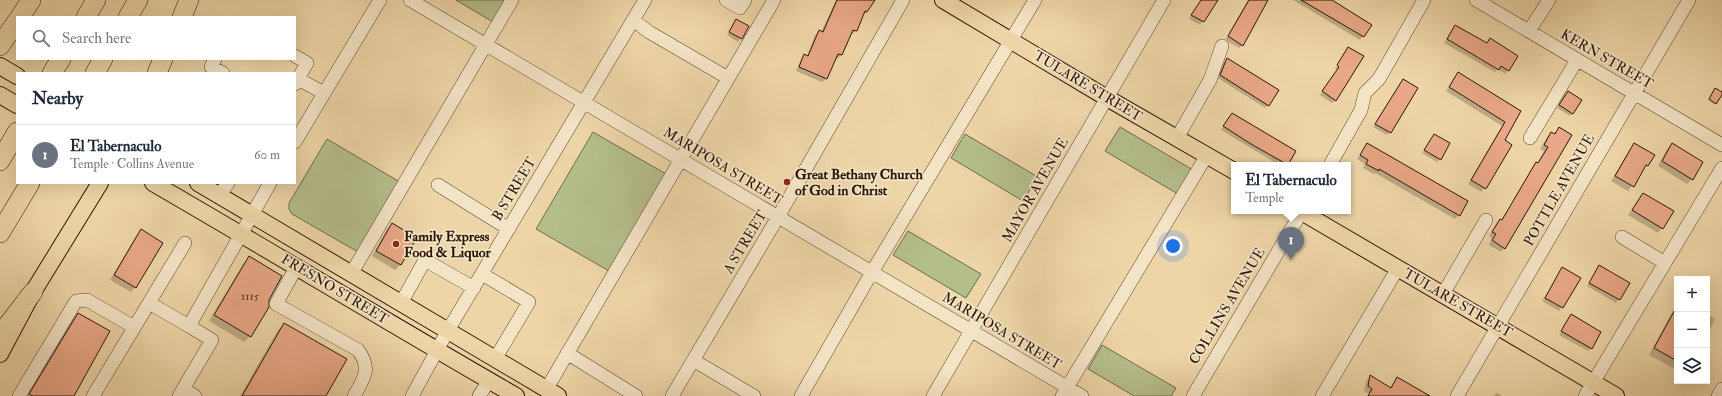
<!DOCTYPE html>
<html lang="en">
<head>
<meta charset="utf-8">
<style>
  body { margin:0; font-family:"IM FELL Double Pica",serif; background:#f6f6f7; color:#1f2937 }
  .controls { position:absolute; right:12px; bottom:12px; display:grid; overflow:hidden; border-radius:0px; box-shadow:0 4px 16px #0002 }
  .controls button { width:36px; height:36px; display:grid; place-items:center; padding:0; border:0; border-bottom:1px solid #e0e1e3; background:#fff; color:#1f2937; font:20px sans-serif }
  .you { position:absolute; left:1173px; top:246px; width:14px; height:14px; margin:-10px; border:3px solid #fff; border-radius:50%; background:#1a73e8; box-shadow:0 0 0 6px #1a73e833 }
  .badge { display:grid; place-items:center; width:26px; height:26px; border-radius:50%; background:#0b8043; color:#fff; font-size:13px; font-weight:700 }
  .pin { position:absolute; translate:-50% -33px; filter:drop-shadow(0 1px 2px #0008) }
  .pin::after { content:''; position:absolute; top:21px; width:14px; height:12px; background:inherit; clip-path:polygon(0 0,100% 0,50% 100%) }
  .popup { position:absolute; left:1231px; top:162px; width:120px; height:52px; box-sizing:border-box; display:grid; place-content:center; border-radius:0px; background:#fff; filter:drop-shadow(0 1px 3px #0005); font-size:13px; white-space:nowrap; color:#747a83 }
  .popup b { font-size:15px; color:#1f2937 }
  .popup::after { content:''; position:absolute; left:50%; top:100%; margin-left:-8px; border:8px solid transparent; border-top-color:#fff }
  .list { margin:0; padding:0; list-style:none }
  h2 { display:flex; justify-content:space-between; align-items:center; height:52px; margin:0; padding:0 16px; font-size:17px }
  h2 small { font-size:13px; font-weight:400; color:#747a83 }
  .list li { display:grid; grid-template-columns:26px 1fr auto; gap:12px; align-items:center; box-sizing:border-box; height:60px; padding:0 16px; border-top:1px solid #e0e1e3 }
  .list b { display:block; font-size:15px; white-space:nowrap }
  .list p { margin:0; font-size:13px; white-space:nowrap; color:#747a83 }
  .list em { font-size:13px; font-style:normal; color:#747a83 }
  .icon { flex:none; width:22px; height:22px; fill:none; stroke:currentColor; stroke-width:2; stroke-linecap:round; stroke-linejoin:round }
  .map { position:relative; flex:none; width:1722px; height:396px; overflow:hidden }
  .search { position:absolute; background:#fff; box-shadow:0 4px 16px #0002; left:16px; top:16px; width:280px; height:44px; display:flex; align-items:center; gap:10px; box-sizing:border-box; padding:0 14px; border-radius:0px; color:#747a83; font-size:15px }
  .panel { position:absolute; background:#fff; box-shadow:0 4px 16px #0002; left:16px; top:72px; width:280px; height:112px; border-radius:0px }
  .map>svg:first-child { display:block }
  .green { fill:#b4be8b; stroke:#6f6a4a }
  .shadow { fill:#0003 }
  .building { fill:#e8a786; stroke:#2a1708 }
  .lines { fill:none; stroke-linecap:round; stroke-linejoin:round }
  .minor-casing { stroke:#5b4630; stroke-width:14 }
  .major-casing { stroke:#2a1708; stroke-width:18 }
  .highway-casing { stroke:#2a1708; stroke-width:20 }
  .minor { stroke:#f4e4c6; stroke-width:13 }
  .major { stroke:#eed5a7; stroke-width:16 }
  .highway { stroke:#eed5a7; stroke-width:19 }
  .poi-dot { fill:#8f2418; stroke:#f4e4c6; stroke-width:1.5 }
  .labels { text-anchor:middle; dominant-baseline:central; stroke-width:3.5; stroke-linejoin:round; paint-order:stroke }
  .number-label { font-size:12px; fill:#5a3b28 }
  .street-label { font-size:14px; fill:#2a1708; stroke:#f4e4c6 }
  .poi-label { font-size:14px; font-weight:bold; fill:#2a1708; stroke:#f4e4c6; text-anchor:start }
</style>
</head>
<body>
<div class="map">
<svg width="1722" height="396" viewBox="0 0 1722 396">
  <rect width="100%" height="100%" fill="#eed5a7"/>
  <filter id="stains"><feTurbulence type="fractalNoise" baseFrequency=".005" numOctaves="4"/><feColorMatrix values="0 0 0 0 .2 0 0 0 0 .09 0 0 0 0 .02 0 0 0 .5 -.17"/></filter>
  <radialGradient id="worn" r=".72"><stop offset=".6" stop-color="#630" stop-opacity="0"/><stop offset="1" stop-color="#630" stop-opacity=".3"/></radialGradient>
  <path class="green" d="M456 0H506L493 22Z
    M1120 127 1193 170 1178 194 1105 151Z
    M593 132 666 174 609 271 536 229Z
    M965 134 1038 177 1023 201 951 158Z
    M327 139 400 182 358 252 292 214 289 209V203Z
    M908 231 981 274 966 298 893 255Z
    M1102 345 1176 388 1171 396H1134L1088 369Z"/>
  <path class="shadow" d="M836 0 873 1 867 12 862 15 856 31 852 34H850L841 55 837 59 835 58 826 79 822 82 796 71 801 59 805 55 807 56 815 35 819 32H821Z
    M1201 0H1217L1200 25 1189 19Z
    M1248 0H1266L1243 45 1239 48 1225 40Z
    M1293 0H1330L1370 25 1360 40Z
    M736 20 741 38 738 42 727 35Z
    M1455 26 1486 44 1490 39 1517 56 1508 70 1505 74 1498 69 1495 72 1444 43Z
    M1348 48 1335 100 1332 103 1320 95 1337 70 1335 69Z
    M1227 59 1268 105 1265 108 1218 78 1224 62Z
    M1458 74 1520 112 1503 141 1485 188 1481 192 1468 184 1502 126 1446 91Z
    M1403 80 1390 132 1387 135 1373 127Z
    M1714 91 1716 103 1714 104 1708 100Z
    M1568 92 1573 113 1570 116 1557 108Z
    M1232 114 1295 151 1287 165H1279L1221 130Z
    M1559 129 1504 248 1501 252 1489 245 1492 238 1489 236 1496 224 1500 220 1501 221 1533 167 1537 164 1544 151 1540 149 1547 137 1551 133 1554 135Z
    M1434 135 1440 159 1437 162 1422 153Z
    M1367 144 1459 215 1455 219 1375 173 1374 174 1363 168 1365 164 1357 159Z
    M1635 144 1653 155 1628 191 1611 181 1630 149Z
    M1672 145 1692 179 1687 184 1658 166 1667 149Z
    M1643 194 1673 212 1658 233 1628 215Z
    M392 225 416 238 400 265 395 270 372 256 387 229Z
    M141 231 135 287 131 292 110 280 136 236Z
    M249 258 250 336 244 342 209 321 243 264Z
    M1600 266 1629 283 1616 303 1587 286Z
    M1563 268 1579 278 1559 311 1542 301Z
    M1677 308V364L1673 368 1649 355 1671 314Z
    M78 314 72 396H27L72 321Z
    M1707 314 1715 319 1707 334Z
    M1571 316 1591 348 1588 351 1559 335Z
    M284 324 324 396H240L278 330Z
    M1370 377 1390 388 1398 378 1419 396H1367L1369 394 1364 391 1366 381Z
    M1497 393 1502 396H1493Z"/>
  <path class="building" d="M837 0H875L867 12 865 11 857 31 853 30 842 55 838 54 827 79 799 67 804 54 808 56 819 30 823 32Z
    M1201 0H1218L1204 22 1191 15Z
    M1249 0H1268L1243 46 1228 36Z
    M1301 0H1332L1372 25 1364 37Z
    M736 19 749 26 742 39 729 32Z
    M1455 25 1487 43 1490 38 1518 56 1509 71 1501 66 1499 70 1447 39Z
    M1348 47 1364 56 1336 101 1322 91 1339 67 1337 65Z
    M1227 58 1279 90 1269 106 1220 75Z
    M1458 72 1521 111 1505 140 1512 145 1486 189 1471 180 1505 122 1449 87Z
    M1403 79 1418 88 1391 133 1375 124Z
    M1715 88 1722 92V95L1716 104 1709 99Z
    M1568 91 1582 100 1573 114 1559 105Z
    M1232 113 1296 151 1288 165 1251 144 1223 126Z
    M1559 127 1572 135 1505 249 1492 240 1496 234 1492 232 1500 219 1502 220 1536 162 1538 163 1548 147 1544 145 1551 132 1555 134Z
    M1434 134 1450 143 1441 160 1424 150Z
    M1367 143 1468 201 1460 216 1379 169V171L1366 164 1368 160 1360 155Z
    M1634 143 1655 155 1648 166 1646 165 1634 187 1615 176Z
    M1672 143 1703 162 1693 180 1662 161Z
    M1643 193 1674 211 1663 229 1632 210Z
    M392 223 417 238 401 265 376 251Z
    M141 229 163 243 136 288 114 275Z
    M249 256 282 276 269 300V307L251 337 214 315Z
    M1599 265 1630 283 1620 300 1589 283Z
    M1562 267 1581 278 1563 308 1545 298Z
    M1677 306V361L1654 348Z
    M78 313 110 331 74 396H33L29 394Z
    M1571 314 1601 332 1592 349 1561 331Z
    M284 323 347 359 326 396H242Z
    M1370 375 1391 388 1397 377 1430 396H1368L1372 389 1368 386Z"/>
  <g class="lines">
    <g class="minor-casing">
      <path id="minor" d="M410 0 1082 396
        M726 0 740 8 745 0
        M1476 0 1722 145
        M633 20 649 32 728 78
        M1529 31 1549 0
        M295 56 307 63 295 84
        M215 59 211 67 223 73
        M298 79 324 93
        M1177 138 1210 80 1222 46
        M1530 138 1577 60
        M295 142 380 0
        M1330 165 1361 110 1365 93 1379 79 1424 0
        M438 185 509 229
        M219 196 228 183
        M1622 237 1665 263
        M297 266 276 304 358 350C372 369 364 378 354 396
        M351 274 512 0
        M482 274 529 302 495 359
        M1443 294 1486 220
        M149 303 189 326 270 183
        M401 303 425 260 474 288
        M567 353 636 396
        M693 360 754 396
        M183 389 195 396
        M546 390 774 0
        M19 396 76 301 87 300 134 327
        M93 396 185 243
        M179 396 212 340 189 326
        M412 396 447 332 645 0
        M479 396 489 381
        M672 396 778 217 903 0
        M801 396 872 272 1035 0
        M933 396 1164 0
        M1062 396 1207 155
        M1193 396 1302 211
        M1322 396 1398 268
        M1457 396 1689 0
        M1585 396 1722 168
        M1718 396 1722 389"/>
    </g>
    <g class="major-casing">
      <path id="major" d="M943 0 1107 98 1234 171
        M0 66 17 76
        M0 95 17 105
        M153 183C274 253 394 326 516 396
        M198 183 558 396
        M1300 211 1616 396
        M0 354 33 292 100 183"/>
    </g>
    <g class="highway-casing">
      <path id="highway" d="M20 17 31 0
        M86 17 96 0
        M128 17 138 0
        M182 17 189 0
        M0 46 17 21
        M52 73 61 59
        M95 73 103 59
        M157 73 163 59
        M0 161 17 132
        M0 233 30 183
        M0 335 33 292"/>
    </g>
    <use href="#minor" class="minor"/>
    <use href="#major" class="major"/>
    <use href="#highway" class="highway"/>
  </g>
  <g class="poi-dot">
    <circle cx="787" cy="182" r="4"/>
    <circle cx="396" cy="244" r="4"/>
  </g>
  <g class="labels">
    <g class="number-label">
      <text x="250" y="296">1115</text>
    </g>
    <g class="street-label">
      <text transform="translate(1607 59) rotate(30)">KERN STREET</text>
      <text transform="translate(1088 86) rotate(31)">TULARE STREET</text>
      <text transform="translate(723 166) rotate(31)">MARIPOSA STREET</text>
      <text transform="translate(514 189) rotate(-59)">B STREET</text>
      <text transform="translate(1035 190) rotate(-60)">MAYOR AVENUE</text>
      <text transform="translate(1559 190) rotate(-60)">POTTLE AVENUE</text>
      <text transform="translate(745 242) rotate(-59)">A STREET</text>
      <text transform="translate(335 289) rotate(31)">FRESNO STREET</text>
      <text transform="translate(1458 303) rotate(30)">TULARE STREET</text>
      <text transform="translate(1227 306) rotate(-59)">COLLINS AVENUE</text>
      <text transform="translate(1002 331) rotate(31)">MARIPOSA STREET</text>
    </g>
    <g class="poi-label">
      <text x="795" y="174">Great Bethany Church<tspan x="795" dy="16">of God in Christ</tspan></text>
      <text x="404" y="236">Family Express<tspan x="404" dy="16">Food &amp; Liquor</tspan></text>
    </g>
  </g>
  <rect width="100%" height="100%" filter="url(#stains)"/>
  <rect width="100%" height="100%" fill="url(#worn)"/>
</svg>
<div class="controls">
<button>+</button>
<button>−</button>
<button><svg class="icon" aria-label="layers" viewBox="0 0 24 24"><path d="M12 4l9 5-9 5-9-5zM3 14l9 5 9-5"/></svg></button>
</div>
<div class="you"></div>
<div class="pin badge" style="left:1291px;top:260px;background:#6b7280">1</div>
<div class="popup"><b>El Tabernaculo</b>Temple</div>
<div class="search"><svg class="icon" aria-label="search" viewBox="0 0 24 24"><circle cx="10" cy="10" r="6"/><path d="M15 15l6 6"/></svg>Search here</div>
<section class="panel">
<h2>Nearby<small></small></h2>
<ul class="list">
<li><span class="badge" style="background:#6b7280">1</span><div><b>El Tabernaculo</b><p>Temple · Collins Avenue</p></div><em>60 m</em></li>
</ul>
</section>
</div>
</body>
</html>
